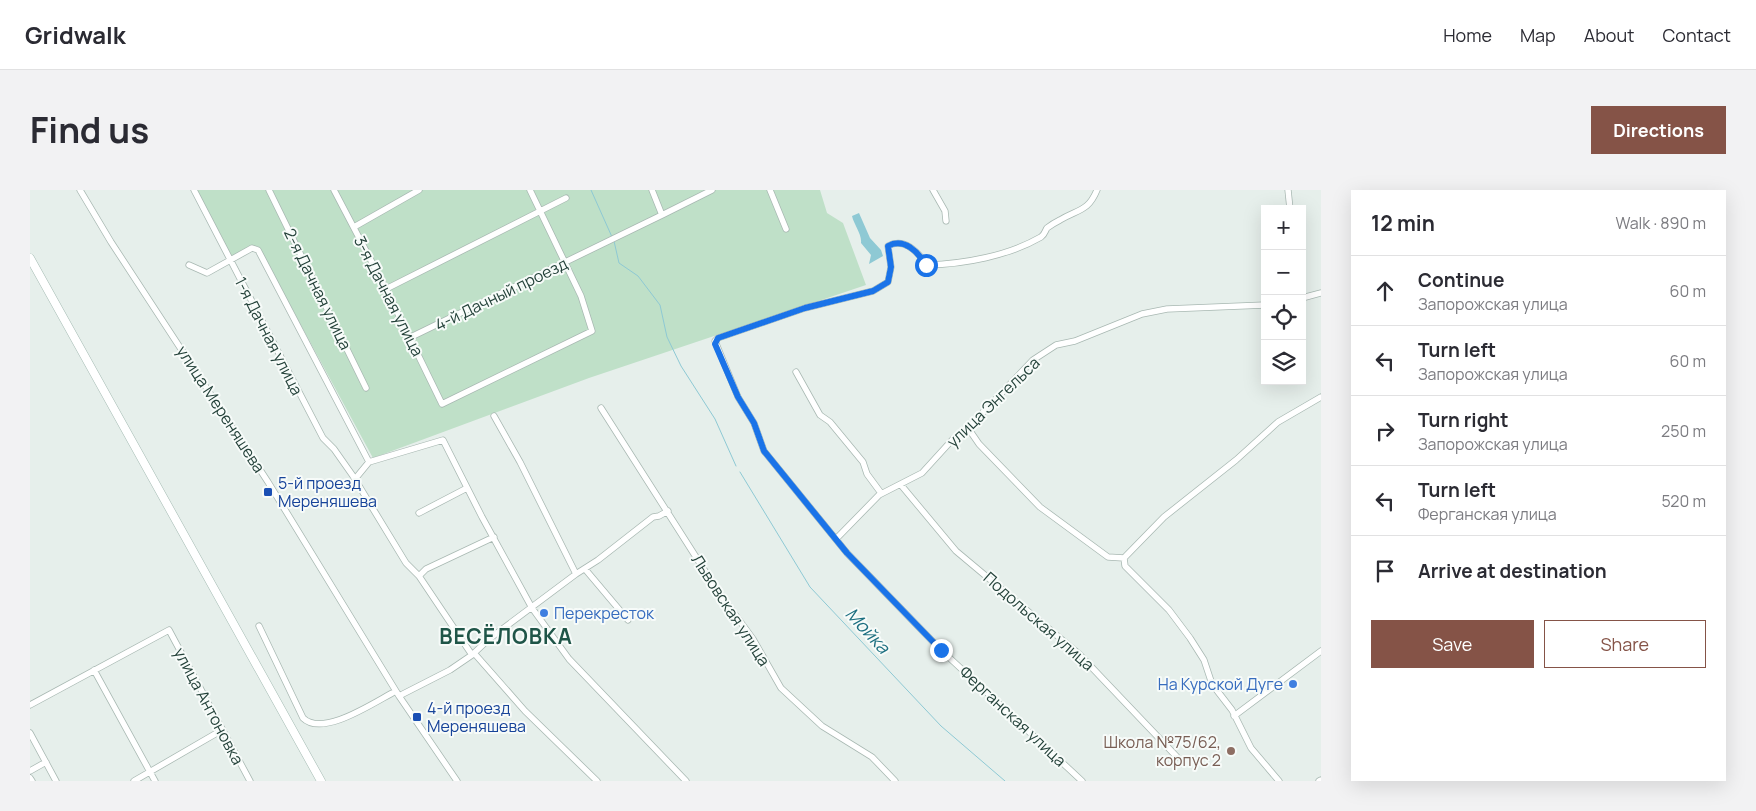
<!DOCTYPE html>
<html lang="en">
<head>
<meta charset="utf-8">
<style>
  body { margin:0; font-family:Manrope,sans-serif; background:#f2f2f3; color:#2b2b33 }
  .controls { position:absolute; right:15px; top:15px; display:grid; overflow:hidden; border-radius:0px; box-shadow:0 5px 20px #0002 }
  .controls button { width:45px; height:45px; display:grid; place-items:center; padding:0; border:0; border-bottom:1px solid #e1e1e2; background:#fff; color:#2b2b33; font:25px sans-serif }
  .stop { position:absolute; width:15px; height:15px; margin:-11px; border:4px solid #1a73e8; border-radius:50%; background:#fff }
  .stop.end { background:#1a73e8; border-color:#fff; box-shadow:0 1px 5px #0008 }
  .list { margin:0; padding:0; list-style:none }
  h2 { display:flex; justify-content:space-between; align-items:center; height:65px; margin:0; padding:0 20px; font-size:21px }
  h2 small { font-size:16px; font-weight:400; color:#7c7c81 }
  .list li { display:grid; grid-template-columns:32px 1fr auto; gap:15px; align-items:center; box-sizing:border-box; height:70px; padding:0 20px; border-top:1px solid #e1e1e2 }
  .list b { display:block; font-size:19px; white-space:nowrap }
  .list p { margin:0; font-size:16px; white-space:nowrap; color:#7c7c81 }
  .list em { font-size:16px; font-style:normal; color:#7c7c81 }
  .actions { display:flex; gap:10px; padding:15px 20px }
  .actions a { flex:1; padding:11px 0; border:1px solid #855347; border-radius:0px; text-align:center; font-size:18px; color:#855347 }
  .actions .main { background:#855347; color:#fff }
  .icon { flex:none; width:28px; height:28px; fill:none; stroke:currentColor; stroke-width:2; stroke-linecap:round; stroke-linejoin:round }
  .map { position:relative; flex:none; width:1291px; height:591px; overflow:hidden; border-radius:0px }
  header { display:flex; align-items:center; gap:30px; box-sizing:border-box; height:70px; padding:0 25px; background:#fff; border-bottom:1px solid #e1e1e2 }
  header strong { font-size:24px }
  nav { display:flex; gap:28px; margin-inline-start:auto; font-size:18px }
  .intro { display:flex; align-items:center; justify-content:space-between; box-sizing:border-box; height:120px; padding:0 30px }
  h1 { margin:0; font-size:35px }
  .button { padding:12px 22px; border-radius:0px; background:#855347; color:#fff; font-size:18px; font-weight:700 }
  main { display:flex; gap:30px; padding:0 30px }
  aside { flex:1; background:#fff; border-radius:0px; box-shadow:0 5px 20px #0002 }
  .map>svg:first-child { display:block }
  .green { fill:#bfe0c8 }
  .water { fill:#8ec9d4 }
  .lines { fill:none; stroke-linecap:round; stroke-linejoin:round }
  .stream { stroke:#8ec9d4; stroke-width:1 }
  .street-casing { stroke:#a8b8b2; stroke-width:7 }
  .secondary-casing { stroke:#a4bbb3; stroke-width:9 }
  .street { stroke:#fff; stroke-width:5.5 }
  .secondary { stroke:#fff; stroke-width:8 }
  .route { stroke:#1a73e8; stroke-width:6 }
  .transit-dot { fill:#1a4fb4; stroke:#f7fbf9; stroke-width:2 }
  .shop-dot { fill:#3f7fe0; stroke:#f7fbf9; stroke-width:2 }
  .education-dot { fill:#8d6e63; stroke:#f7fbf9; stroke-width:2 }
  .labels { text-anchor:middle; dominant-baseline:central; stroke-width:4; stroke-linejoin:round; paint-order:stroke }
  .street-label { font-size:16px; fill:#24423a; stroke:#f7fbf9 }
  .transit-label { font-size:16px; fill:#164399; stroke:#f7fbf9; text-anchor:start }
  .shop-label { font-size:16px; fill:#366cbe; stroke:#f7fbf9; text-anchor:start }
  .education-label { font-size:16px; fill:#785e54; stroke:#f7fbf9; text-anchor:end }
  .water-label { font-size:18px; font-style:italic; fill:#1c6f80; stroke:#f7fbf9 }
  .district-label { font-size:21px; font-weight:bold; letter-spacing:1px; fill:#1f5548; stroke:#f7fbf9 }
</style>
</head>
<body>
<header>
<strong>Gridwalk</strong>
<nav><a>Home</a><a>Map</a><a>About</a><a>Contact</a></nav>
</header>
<div class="intro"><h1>Find us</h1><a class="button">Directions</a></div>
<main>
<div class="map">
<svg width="1291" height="591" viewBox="0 0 1291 591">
  <rect width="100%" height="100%" fill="#e6efeb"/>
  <path class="green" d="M167 0H790L797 23 813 33 836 95 559 188 343 268 228 56 221 57 201 67Z"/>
  <path class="water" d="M829 23 840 48 851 60 853 66 839 74 841 65 831 53C832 44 824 35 822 26Z"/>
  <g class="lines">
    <path class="stream" d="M561 0 582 47
      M584 51 589 73 608 86 630 115 637 147 651 176 685 229 706 276
      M710 282 780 397 911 536 975 591"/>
    <g class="street-casing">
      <path id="street" d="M50 0 81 52 238 292 369 506 427 591
        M164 0 293 248 304 259 323 286 376 373 389 386 442 465
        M239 0 336 198
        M304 0 356 99 412 214 562 141 551 106 500 0
        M622 0 632 25 682 0
        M740 0 756 39
        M903 0 915 21 916 31
        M1258 0 1260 19
        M324 37 389 0
        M159 75 177 83 222 58 228 60 339 272
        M356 99 536 8
        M1272 108 1291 103
        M381 147 632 25
        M766 182 790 225 800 232 833 272 837 284 851 303
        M571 218 687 400 723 449 751 498 792 536 842 567 865 591
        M464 226 490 272 546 384
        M938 238 949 254 1010 317 1078 367 1094 368 1134 327 1206 270 1248 232 1291 207
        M325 289 339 272 413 250 452 327 502 418 539 469 656 591
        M871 295 926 361 1049 464 1147 567
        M389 323 437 298
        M806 349 849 305 892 283 923 249 938 238 1003 170 1026 155 1045 151 1112 124 1137 119 1235 115
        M1094 368 1095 376 1139 420 1160 448 1174 470 1182 494 1202 520 1221 558 1249 591
        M555 379 598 430
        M389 386 396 379 464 347
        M229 436 273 528C293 548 346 511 366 501
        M444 463 495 521 567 591
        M64 480 125 591
        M369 506 420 480 442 465 459 449 546 384 568 370 623 327 629 326 638 321
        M0 515 139 440 220 591
        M1204 526 1291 461
        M0 543 26 591
        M0 581 16 572
        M0 588 2 591
        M104 591 192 540
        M1052 591 911 460 817 363 734 261 724 233 708 207 685 151 688 148 775 118 843 101 858 92 861 77 858 56C874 47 888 62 897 75 934 74 978 66 1011 47 1015 44 1015 41 1017 38 1021 35 1026 32 1030 30 1048 19 1058 22 1067 0
        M1289 591 1291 590"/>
    </g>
    <g class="secondary-casing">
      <path id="secondary" d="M0 68 291 591"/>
    </g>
    <use href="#street" class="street"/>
    <use href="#secondary" class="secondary"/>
  </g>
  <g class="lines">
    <path class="route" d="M896 75C888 62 874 47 858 56L861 77 858 92 843 101 775 118 688 148 685 154 708 207 724 233 734 261 817 363 911 460"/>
  </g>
  <g class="transit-dot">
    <rect x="233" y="297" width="10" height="10" rx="2.5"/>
    <rect x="382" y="522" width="10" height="10" rx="2.5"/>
  </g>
  <g class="shop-dot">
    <circle cx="514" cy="423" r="5"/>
    <circle cx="1263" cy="494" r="5"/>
  </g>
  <circle class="education-dot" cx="1201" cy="561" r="5"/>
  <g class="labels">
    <g class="street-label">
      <text transform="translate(288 99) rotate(64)">2-я Дачная улица</text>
      <text transform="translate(471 104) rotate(-26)">4-й Дачный проезд</text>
      <text transform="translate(359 106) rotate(63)">3-я Дачная улица</text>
      <text transform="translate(239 146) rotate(63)">1-я Дачная улица</text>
      <text transform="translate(963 212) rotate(-44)">улица Энгельса</text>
      <text transform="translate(191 219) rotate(57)">улица Мереняшева</text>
      <text transform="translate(701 420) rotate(57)">Львовская улица</text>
      <text transform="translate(1009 431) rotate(41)">Подольская улица</text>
      <text transform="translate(179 516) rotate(62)">улица Антоновка</text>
      <text transform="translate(983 526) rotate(43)">Ферганская улица</text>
    </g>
    <g class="transit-label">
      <text x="248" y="293">5-й проезд<tspan x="248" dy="18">Мереняшева</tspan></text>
      <text x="397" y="518">4-й проезд<tspan x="397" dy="18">Мереняшева</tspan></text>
    </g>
    <g class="shop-label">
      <text x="524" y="423">Перекресток</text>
      <text x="1253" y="494" text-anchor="end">На Курской Дуге</text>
    </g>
    <g class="education-label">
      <text x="1191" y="552">Школа №75/62,<tspan x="1191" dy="18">корпус 2</tspan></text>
    </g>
    <g class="water-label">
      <text transform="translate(838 440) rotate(47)">Мойка</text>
    </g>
    <g class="district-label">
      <text x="476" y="446">ВЕСЁЛОВКА</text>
    </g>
  </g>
</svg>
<div class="controls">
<button>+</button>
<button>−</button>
<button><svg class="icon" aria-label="locate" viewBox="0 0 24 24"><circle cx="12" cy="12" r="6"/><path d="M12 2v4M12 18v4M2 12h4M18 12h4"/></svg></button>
<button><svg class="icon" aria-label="layers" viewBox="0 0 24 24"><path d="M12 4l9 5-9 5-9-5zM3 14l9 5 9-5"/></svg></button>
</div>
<div class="stop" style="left:896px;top:75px"></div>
<div class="stop end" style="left:911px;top:460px"></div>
</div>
<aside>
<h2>12 min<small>Walk · 890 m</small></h2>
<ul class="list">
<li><svg class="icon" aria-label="ahead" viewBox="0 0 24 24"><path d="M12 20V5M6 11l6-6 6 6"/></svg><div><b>Continue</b><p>Запорожская улица</p></div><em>60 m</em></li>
<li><svg class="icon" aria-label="left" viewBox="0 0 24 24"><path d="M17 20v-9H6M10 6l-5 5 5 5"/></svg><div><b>Turn left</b><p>Запорожская улица</p></div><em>60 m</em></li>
<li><svg class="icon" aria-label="right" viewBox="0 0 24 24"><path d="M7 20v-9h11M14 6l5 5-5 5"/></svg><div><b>Turn right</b><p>Запорожская улица</p></div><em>250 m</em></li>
<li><svg class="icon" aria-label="left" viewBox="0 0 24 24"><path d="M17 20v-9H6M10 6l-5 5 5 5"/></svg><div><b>Turn left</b><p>Ферганская улица</p></div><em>520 m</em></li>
<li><svg class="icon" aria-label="arrive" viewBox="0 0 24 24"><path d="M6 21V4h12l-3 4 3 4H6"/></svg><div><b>Arrive at destination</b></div></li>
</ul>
<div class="actions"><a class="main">Save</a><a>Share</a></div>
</aside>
</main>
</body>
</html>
